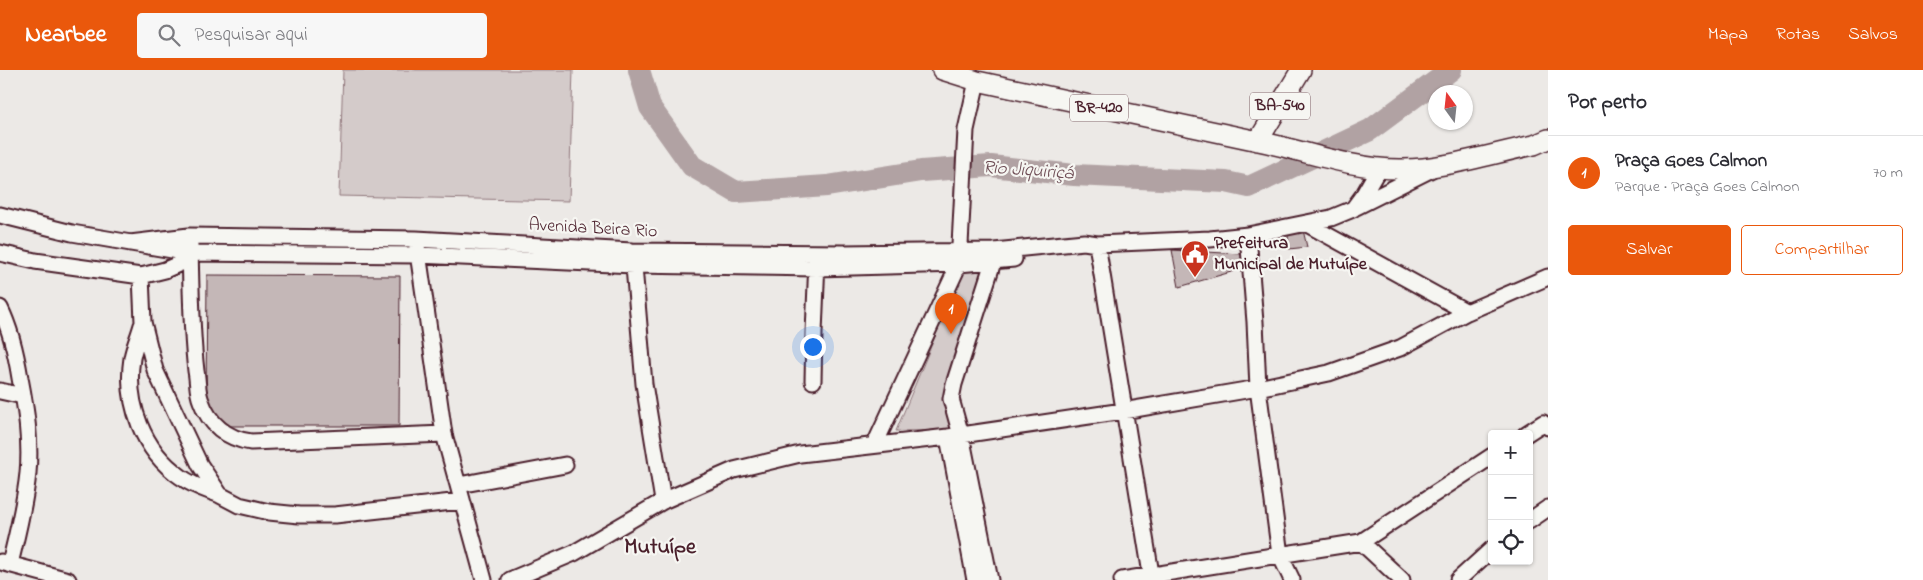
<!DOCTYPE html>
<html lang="pt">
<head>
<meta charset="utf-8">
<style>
  body { margin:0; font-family:"Indie Flower",sans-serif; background:#f7f7f7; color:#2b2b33 }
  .controls { position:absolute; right:15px; bottom:15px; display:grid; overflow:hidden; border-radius:5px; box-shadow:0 1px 4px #0004 }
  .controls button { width:45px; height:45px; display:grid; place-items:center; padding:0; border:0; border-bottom:1px solid #e1e1e2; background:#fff; color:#2b2b33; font:25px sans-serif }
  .compass { position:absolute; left:1428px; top:15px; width:45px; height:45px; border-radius:50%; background:#fff; box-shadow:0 1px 4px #0004; rotate:345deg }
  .you { position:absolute; left:812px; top:276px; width:18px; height:18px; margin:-12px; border:4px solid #fff; border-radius:50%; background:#1a73e8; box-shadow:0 0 0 8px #1a73e833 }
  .badge { display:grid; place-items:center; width:32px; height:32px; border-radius:50%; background:#ea580c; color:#fff; font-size:16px; font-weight:700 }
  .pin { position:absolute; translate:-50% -41px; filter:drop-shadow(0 1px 2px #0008) }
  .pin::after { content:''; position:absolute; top:26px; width:18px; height:15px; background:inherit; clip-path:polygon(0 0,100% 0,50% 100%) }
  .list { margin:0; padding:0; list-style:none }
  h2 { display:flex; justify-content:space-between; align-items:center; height:65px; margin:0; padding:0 20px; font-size:21px }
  h2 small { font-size:16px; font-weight:400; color:#7c7c81 }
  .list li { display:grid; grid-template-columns:32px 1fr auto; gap:15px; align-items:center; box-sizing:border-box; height:75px; padding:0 20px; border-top:1px solid #e1e1e2 }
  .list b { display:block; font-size:19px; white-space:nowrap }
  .list p { margin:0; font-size:16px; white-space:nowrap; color:#7c7c81 }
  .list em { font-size:16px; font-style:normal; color:#7c7c81 }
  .actions { display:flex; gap:10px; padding:15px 20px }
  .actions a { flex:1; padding:11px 0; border:1px solid #ea580c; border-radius:5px; text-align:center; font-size:18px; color:#ea580c }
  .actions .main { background:#ea580c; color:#fff }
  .icon { flex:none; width:28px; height:28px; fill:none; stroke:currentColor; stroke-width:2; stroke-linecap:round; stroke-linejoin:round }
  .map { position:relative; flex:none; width:1548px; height:510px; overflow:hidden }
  header { display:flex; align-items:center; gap:30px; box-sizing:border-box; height:70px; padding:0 25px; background:#ea580c; color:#fff }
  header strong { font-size:24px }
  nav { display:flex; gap:28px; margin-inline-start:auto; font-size:18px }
  .search { width:350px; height:45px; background:#f7f7f7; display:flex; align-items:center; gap:12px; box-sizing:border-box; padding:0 18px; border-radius:5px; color:#7c7c81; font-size:19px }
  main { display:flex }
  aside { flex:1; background:#fff }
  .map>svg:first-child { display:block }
  .green { fill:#d4cbca; stroke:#8f757a }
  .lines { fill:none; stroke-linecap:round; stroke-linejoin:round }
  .river { stroke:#b1a2a3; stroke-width:22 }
  .building { fill:#c4b7b7; stroke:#4a1f2b }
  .minor-casing { stroke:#4a1f2b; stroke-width:19 }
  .major-casing { stroke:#4a1f2b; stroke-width:22 }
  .minor { stroke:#f6f6f2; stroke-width:15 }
  .major { stroke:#f6f6f2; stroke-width:19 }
  .labels { text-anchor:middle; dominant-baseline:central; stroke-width:4.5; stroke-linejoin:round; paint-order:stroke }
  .shield { fill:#f6f6f2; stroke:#7e6067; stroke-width:1 }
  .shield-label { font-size:16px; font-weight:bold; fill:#4a1f2b }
  .street-label { font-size:18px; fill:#4a1f2b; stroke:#f6f6f2 }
  .poi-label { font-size:18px; font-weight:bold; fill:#4a1f2b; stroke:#f6f6f2; text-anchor:start }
  .water-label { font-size:19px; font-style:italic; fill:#6e4d55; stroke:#f6f6f2 }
  .district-label { font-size:22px; font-weight:bold; fill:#4a1f2b; stroke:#f6f6f2 }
</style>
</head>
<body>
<header>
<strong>Nearbee</strong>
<div class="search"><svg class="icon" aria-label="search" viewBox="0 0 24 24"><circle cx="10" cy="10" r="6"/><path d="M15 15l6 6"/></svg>Pesquisar aqui</div>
<nav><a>Mapa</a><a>Rotas</a><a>Salvos</a></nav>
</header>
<main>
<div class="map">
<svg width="1548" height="510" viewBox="0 0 1548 510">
  <rect width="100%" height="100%" fill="#ece9e6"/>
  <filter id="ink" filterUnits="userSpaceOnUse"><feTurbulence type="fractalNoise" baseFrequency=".02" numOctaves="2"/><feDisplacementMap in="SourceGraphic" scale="10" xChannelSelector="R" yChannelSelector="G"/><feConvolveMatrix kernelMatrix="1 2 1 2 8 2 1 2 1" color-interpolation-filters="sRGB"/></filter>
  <g filter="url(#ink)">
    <path class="green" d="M343 0H573L569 131 339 126Z
      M987 197 952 360 896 361 963 199Z"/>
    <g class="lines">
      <path class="river" d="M639 0 650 37 692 96 736 122 827 116 921 101 991 96 1074 105 1226 112 1249 117 1370 60 1451 0"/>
    </g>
    <path class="building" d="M1303 160 1307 177 1289 179 1288 165Z
      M1172 180 1241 184 1245 198 1179 217Z
      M207 205 400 206 399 356H225L206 331Z"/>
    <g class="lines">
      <g class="minor-casing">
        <path id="minor" d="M1356 137 1432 99
          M0 145 72 163 190 183 418 185 634 195 817 198 959 194 1014 189
          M1307 154 1467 242
          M1248 165 1255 252 1258 318 1280 485 1292 510
          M130 173 189 166 416 169 632 181 844 183 994 181 1084 172 1097 174 1210 169 1248 165 1331 148 1353 139 1364 124 1379 98
          M1097 174 1152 510
          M190 175C191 217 191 259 196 301 198 310 197 322 201 331 209 354 227 369 251 372L444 364
          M417 176 444 364 484 510
          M0 183 35 191 141 206 165 200 190 189
          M633 185 644 314 663 431
          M141 206 143 252 155 300 200 395 220 425 239 435 269 442 299 445H335L461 431
          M0 238C11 260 16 283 20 308 26 339 31 371 28 403 25 434 17 464 10 494
          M142 255C139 266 134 277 132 288 125 333 143 381 181 407 193 416 207 420 220 425
          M813 311 814 263 817 190
          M0 321 23 326
          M1526 364 1543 353 1548 357
          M948 367 975 510
          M875 374 959 194 966 60 977 11
          M459 415 565 395
          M1529 451 1548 438
          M1361 472 1402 510
          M1 492 68 510
          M510 510 574 483 663 431 734 400 800 384 948 367 1123 341 1258 318 1329 303 1400 278 1467 242 1548 207
          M990 510 961 365 951 329 954 314 993 192 994 183
          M1122 510 1361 472 1492 386
          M1458 510 1492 479"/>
      </g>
      <g class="major-casing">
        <path id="major" d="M942 0 977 11C1072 32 1168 51 1263 72 1308 82 1353 99 1400 99 1440 100 1494 83 1534 75L1548 69
          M1258 71 1301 0"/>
      </g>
      <use href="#minor" class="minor"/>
      <use href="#major" class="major"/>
    </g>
  </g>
  <defs>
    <g id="civic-pin" transform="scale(1.4375)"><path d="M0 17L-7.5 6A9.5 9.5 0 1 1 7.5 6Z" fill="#c8321e" stroke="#f6f6f2"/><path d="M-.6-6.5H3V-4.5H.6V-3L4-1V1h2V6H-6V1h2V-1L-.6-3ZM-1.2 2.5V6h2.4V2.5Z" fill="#fff"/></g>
  </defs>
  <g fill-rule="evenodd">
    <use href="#civic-pin" x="1195" y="184"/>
  </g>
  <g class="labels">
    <g class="shield">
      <rect x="1250" y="22.5" width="60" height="27" rx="4"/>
      <rect x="1070" y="24.5" width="58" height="27" rx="4"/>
    </g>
    <g class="shield-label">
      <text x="1280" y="36">BA-540</text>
      <text x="1099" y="38">BR-420</text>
    </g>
    <g class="street-label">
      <text transform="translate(593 159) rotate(3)">Avenida Beira Rio</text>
    </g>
    <g class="poi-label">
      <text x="1214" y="174">Prefeitura<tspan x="1214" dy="21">Municipal de Mutuípe</tspan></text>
    </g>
    <g class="water-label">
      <text transform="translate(1028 101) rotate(4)">Rio Jiquiriçá</text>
    </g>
    <g class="district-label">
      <text x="660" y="478">Mutuípe</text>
    </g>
  </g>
</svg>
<div class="controls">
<button>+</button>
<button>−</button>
<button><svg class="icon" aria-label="locate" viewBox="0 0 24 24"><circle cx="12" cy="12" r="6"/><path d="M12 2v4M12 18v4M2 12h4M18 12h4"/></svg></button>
</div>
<svg class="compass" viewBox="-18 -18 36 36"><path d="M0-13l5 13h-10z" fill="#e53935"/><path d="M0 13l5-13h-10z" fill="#7c7c81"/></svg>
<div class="you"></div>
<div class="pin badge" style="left:951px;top:264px">1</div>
</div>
<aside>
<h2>Por perto<small></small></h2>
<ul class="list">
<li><span class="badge">1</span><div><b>Praça Goes Calmon</b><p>Parque · Praça Goes Calmon</p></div><em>70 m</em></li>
</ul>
<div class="actions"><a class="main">Salvar</a><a>Compartilhar</a></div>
</aside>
</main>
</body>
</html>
